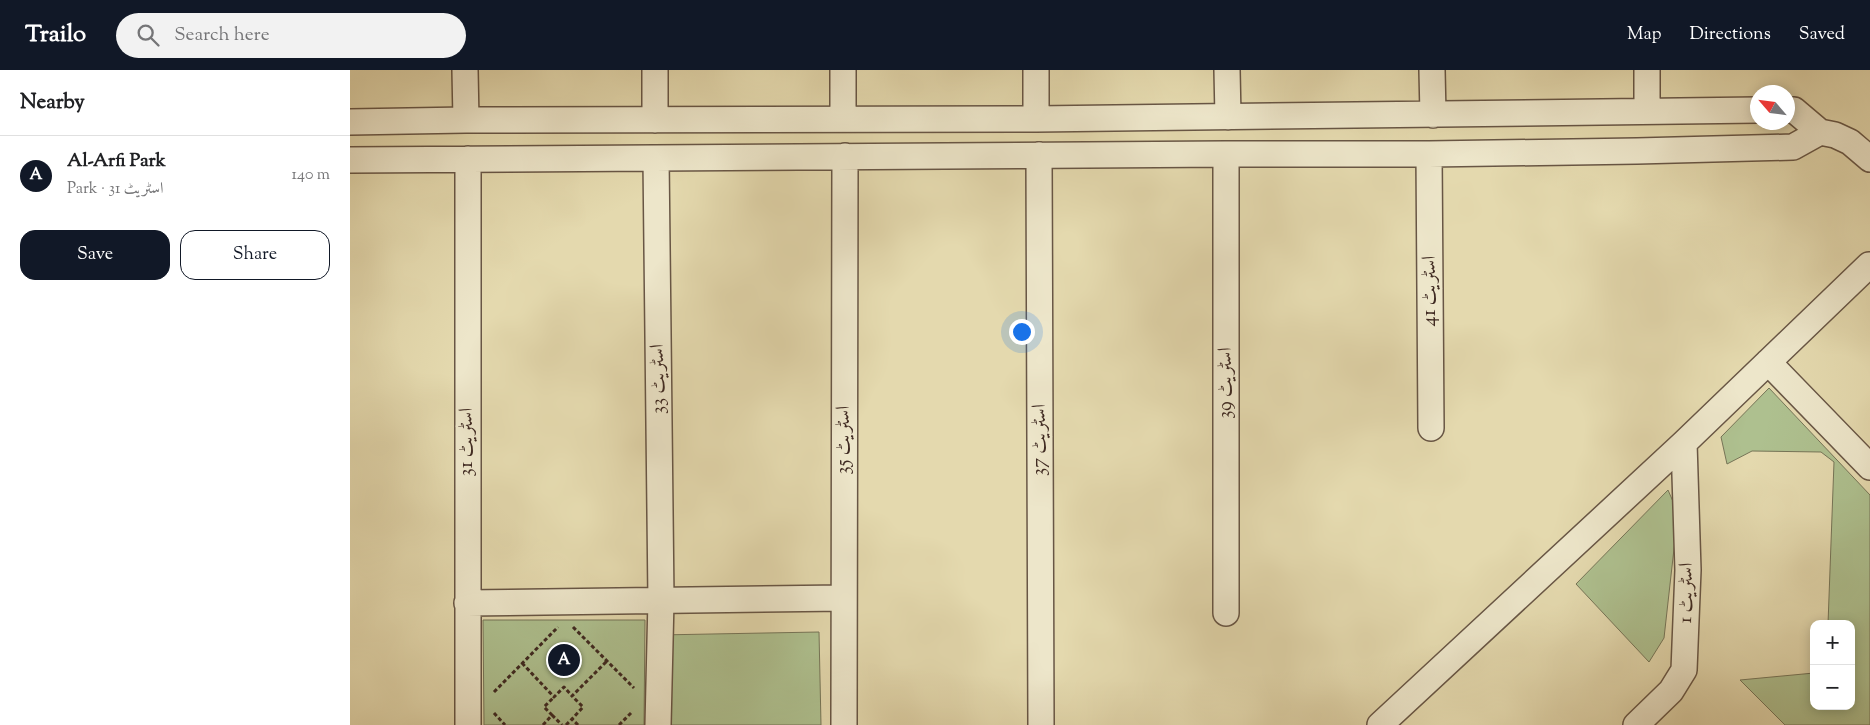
<!DOCTYPE html>
<html lang="en">
<head>
<meta charset="utf-8">
<style>
  body { margin:0; font-family:"Sorts Mill Goudy",Amiri,serif; background:#f2f2f2; color:#202124 }
  .controls { position:absolute; right:15px; bottom:15px; display:grid; overflow:hidden; border-radius:10px; box-shadow:0 2px 12px #0003 }
  .controls button { width:45px; height:45px; display:grid; place-items:center; padding:0; border:0; border-bottom:1px solid #e0e0e0; background:#fff; color:#202124; font:25px sans-serif }
  .compass { position:absolute; left:1400px; top:15px; width:45px; height:45px; border-radius:50%; background:#fff; box-shadow:0 2px 12px #0003; rotate:298deg }
  .you { position:absolute; left:671px; top:261px; width:18px; height:18px; margin:-12px; border:4px solid #fff; border-radius:50%; background:#1a73e8; box-shadow:0 0 0 8px #1a73e833 }
  .badge { display:grid; place-items:center; width:32px; height:32px; border-radius:50%; background:#111827; color:#fff; font-size:16px; font-weight:700 }
  .pin { position:absolute; translate:-50% -50%; border:2px solid #fff; box-shadow:0 1px 5px #0006 }
  .list { margin:0; padding:0; list-style:none }
  h2 { display:flex; justify-content:space-between; align-items:center; height:65px; margin:0; padding:0 20px; font-size:21px }
  h2 small { font-size:16px; font-weight:400; color:#757577 }
  .list li { display:grid; grid-template-columns:32px 1fr auto; gap:15px; align-items:center; box-sizing:border-box; height:80px; padding:0 20px; border-top:1px solid #e0e0e0 }
  .list b { display:block; font-size:19px; white-space:nowrap }
  .list p { margin:0; font-size:16px; white-space:nowrap; color:#757577 }
  .list em { font-size:16px; font-style:normal; color:#757577 }
  .actions { display:flex; gap:10px; padding:15px 20px }
  .actions a { flex:1; padding:11px 0; border:1px solid #111827; border-radius:15px; text-align:center; font-size:18px; color:#111827 }
  .actions .main { background:#111827; color:#fff }
  .icon { flex:none; width:28px; height:28px; fill:none; stroke:currentColor; stroke-width:2; stroke-linecap:round; stroke-linejoin:round }
  .map { position:relative; flex:none; width:1520px; height:655px; overflow:hidden }
  header { display:flex; align-items:center; gap:30px; box-sizing:border-box; height:70px; padding:0 25px; background:#111827; color:#fff }
  header strong { font-size:24px }
  nav { display:flex; gap:28px; margin-inline-start:auto; font-size:18px }
  .search { width:350px; height:45px; background:#f2f2f2; display:flex; align-items:center; gap:12px; box-sizing:border-box; padding:0 18px; border-radius:28px; color:#757577; font-size:19px }
  main { display:flex }
  aside { flex:1; background:#fff }
  .map>svg:first-child { display:block }
  .green { fill:#aec08f; stroke:#767558 }
  .lines { fill:none; stroke-linecap:round; stroke-linejoin:round }
  .minor-casing { stroke:#685645; stroke-width:28 }
  .path { stroke:#3f2a22; stroke-width:3; stroke-dasharray:4 2.5; stroke-linecap:butt }
  .minor { stroke:#ede6ca; stroke-width:25 }
  .labels { text-anchor:middle; dominant-baseline:central; stroke-width:4.5; stroke-linejoin:round; paint-order:stroke }
  .street-label { font-size:20px; fill:#3f2a22; stroke:#ede6ca }
</style>
</head>
<body>
<header>
<strong>Trailo</strong>
<div class="search"><svg class="icon" aria-label="search" viewBox="0 0 24 24"><circle cx="10" cy="10" r="6"/><path d="M15 15l6 6"/></svg>Search here</div>
<nav><a>Map</a><a>Directions</a><a>Saved</a></nav>
</header>
<main>
<aside>
<h2>Nearby<small></small></h2>
<ul class="list">
<li><span class="badge">A</span><div><b>Al-Arfi Park</b><p>Park · اسٹریٹ 31</p></div><em>140 m</em></li>
</ul>
<div class="actions"><a class="main">Save</a><a>Share</a></div>
</aside>
<div class="map">
<svg width="1520" height="655" viewBox="0 0 1520 655">
  <rect width="100%" height="100%" fill="#e4d9ae"/>
  <filter id="stains"><feTurbulence type="fractalNoise" baseFrequency=".004" numOctaves="4"/><feColorMatrix values="0 0 0 0 .2 0 0 0 0 .09 0 0 0 0 .02 0 0 0 .5 -.17"/></filter>
  <radialGradient id="worn" r=".72"><stop offset=".6" stop-color="#630" stop-opacity="0"/><stop offset="1" stop-color="#630" stop-opacity=".3"/></radialGradient>
  <path class="green" d="M1419 318 1520 425V655H1435L1390 610 1464 603V636H1501V554H1478L1484 392 1471 382 1402 381 1377 394 1371 367Z
    M1318 420 1328 443 1314 568 1299 592 1226 514Z
    M133 550H295L294 655H134Z
    M469 562 471 655H310L308 565Z"/>
  <g class="lines">
    <g class="minor-casing">
      <path id="minor" d="M115 0 116 50
        M305 0V50
        M686 0V49
        M877 0 878 47
        M1082 0 1083 45
        M1438 40H1444L1470 62 1485 65 1500 72 1520 89
        M1297 41V0
        M493 48V0
        M0 52 116 50 686 49 1408 40
        M876 84V543
        M1079 84 1081 358
        M689 85 691 655
        M306 88 311 530 308 655
        M118 89V655
        M0 90 876 84H1079L1287 81 1443 77 1470 62
        M1418 292 1520 397
        M117 533 494 528
        M494 655 495 86
        M1030 655 1334 373 1519 195
        M1286 655 1321 621 1334 600 1338 500 1334 373"/>
    </g>
    <path class="path" d="M223 557 284 618
      M172 593 204 627 214 617 222 626
      M144 622 208 557
      M144 643 155 655
      M202 645 212 655
      M193 655 202 645 194 637 204 627
      M216 655 222 649
      M228 655 222 649 233 637 222 626 257 591
      M269 655 282 642"/>
    <use href="#minor" class="minor"/>
  </g>
  <g class="labels">
    <g class="street-label">
      <text transform="translate(1080 221) rotate(-90)">اسٹریٹ 41</text>
      <text transform="translate(309 309) rotate(-91)">اسٹریٹ 33</text>
      <text transform="translate(876 313) rotate(-90)">اسٹریٹ 39</text>
      <text transform="translate(494 370) rotate(-90)">اسٹریٹ 35</text>
      <text transform="translate(690 370) rotate(-90)">اسٹریٹ 37</text>
      <text transform="translate(117 372) rotate(-90)">اسٹریٹ 31</text>
      <text transform="translate(1337 523) rotate(-89)">اسٹریٹ 1</text>
    </g>
  </g>
  <rect width="100%" height="100%" filter="url(#stains)"/>
  <rect width="100%" height="100%" fill="url(#worn)"/>
</svg>
<div class="controls">
<button>+</button>
<button>−</button>
</div>
<svg class="compass" viewBox="-18 -18 36 36"><path d="M0-13l5 13h-10z" fill="#e53935"/><path d="M0 13l5-13h-10z" fill="#757577"/></svg>
<div class="you"></div>
<div class="pin badge" style="left:214px;top:590px">A</div>
</div>
</main>
</body>
</html>
